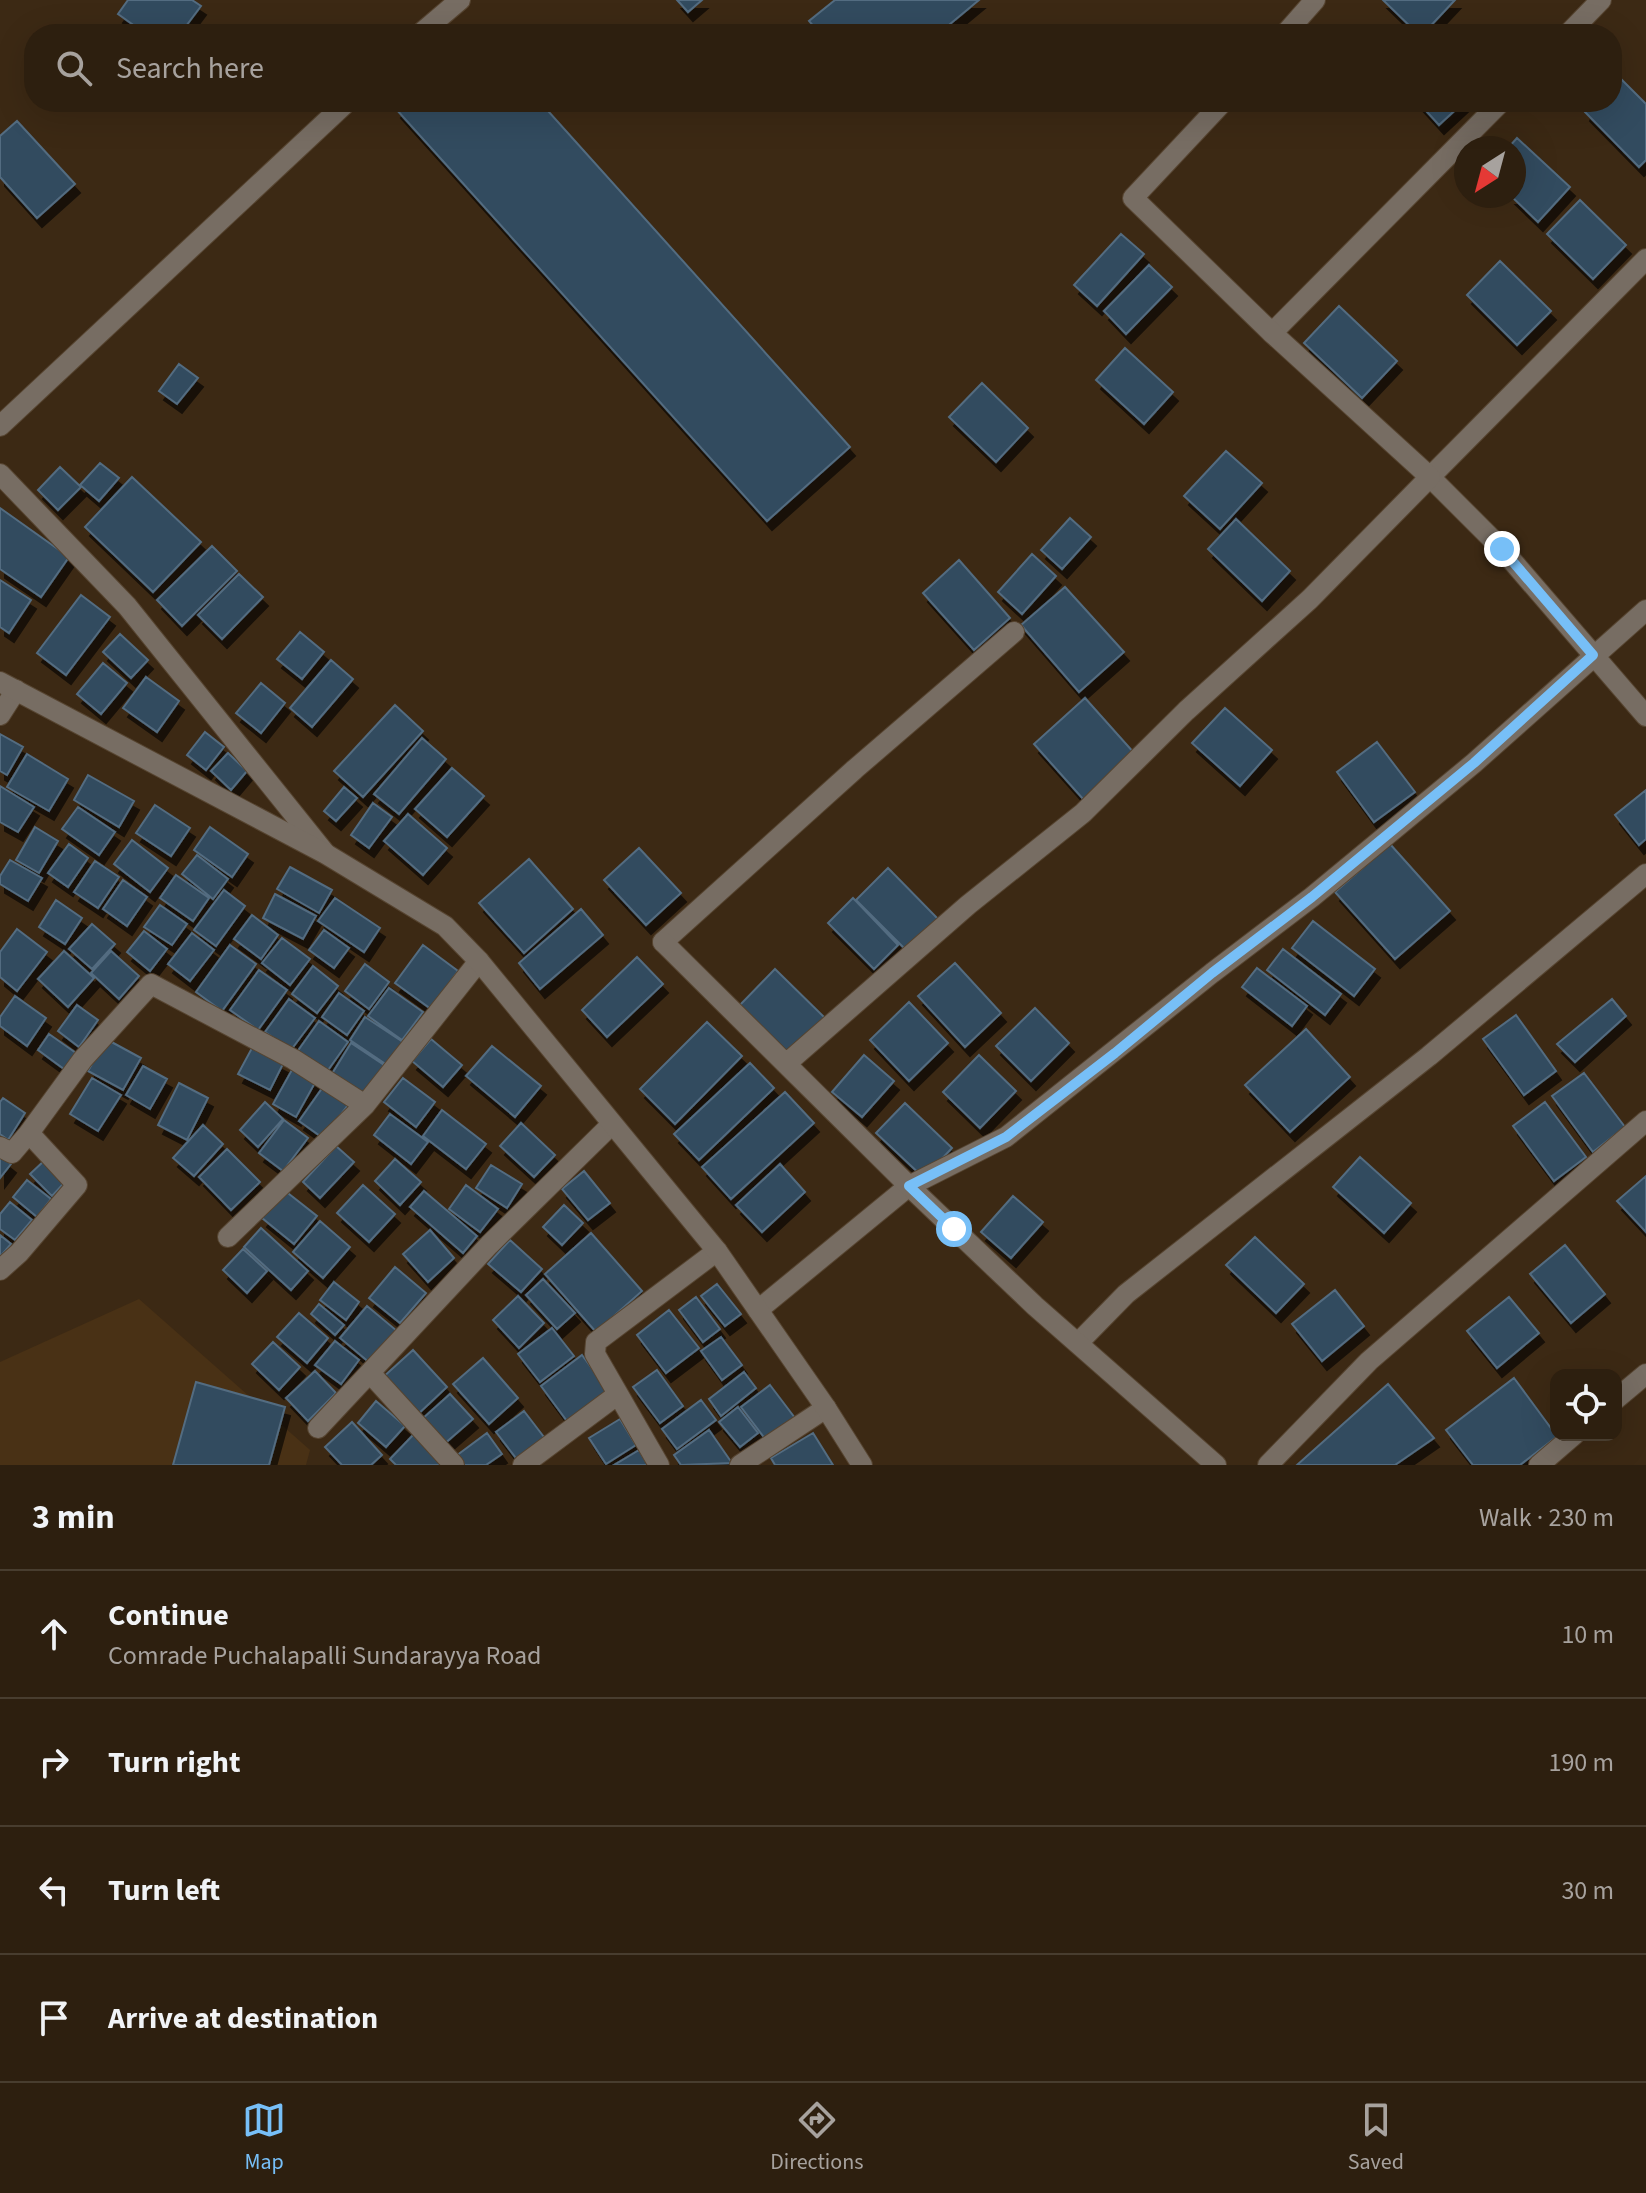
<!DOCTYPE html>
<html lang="en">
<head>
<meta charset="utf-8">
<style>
  body { margin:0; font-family:"Source Sans 3",sans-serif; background:#352718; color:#f1f3f6 }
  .controls { position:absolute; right:24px; bottom:24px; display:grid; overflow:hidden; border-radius:16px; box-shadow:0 8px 32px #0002 }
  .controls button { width:72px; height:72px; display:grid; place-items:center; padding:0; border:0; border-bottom:2px solid #483d2f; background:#2d1f0f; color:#f1f3f6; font:40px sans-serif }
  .compass { position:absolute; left:1454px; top:136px; width:72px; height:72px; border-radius:50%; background:#2d1f0f; box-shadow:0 8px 32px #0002; rotate:216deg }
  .stop { position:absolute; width:24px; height:24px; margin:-18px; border:6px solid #77bff7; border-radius:50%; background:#fff }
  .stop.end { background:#77bff7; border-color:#fff; box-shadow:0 2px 8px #0008 }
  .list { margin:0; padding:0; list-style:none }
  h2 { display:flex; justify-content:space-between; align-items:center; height:104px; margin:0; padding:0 32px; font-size:34px }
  h2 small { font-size:26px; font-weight:400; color:#a7a29e }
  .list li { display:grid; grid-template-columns:52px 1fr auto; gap:24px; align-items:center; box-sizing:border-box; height:128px; padding:0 32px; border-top:2px solid #483d2f }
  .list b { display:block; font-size:30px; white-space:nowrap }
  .list p { margin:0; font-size:26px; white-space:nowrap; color:#a7a29e }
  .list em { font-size:26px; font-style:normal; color:#a7a29e }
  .icon { flex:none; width:44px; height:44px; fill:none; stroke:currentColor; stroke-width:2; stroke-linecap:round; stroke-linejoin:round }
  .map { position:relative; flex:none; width:1646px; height:1465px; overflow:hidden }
  .search { position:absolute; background:#2d1f0f; box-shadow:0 8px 32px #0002; left:24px; right:24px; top:24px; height:88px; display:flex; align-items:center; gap:20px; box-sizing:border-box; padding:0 28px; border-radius:32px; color:#a7a29e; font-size:30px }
  .sheet { height:616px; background:#2d1f0f }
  nav { display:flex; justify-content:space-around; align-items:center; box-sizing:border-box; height:112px; border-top:2px solid #483d2f; background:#2d1f0f; font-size:22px; color:#a7a29e }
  nav a { display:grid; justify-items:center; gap:4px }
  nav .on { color:#77bff7 }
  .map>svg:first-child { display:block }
  .built { fill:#493115 }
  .building { fill:#334b5e; stroke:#536c81; stroke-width:2; filter:url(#shadow) }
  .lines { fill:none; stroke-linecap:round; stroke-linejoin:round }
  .minor-casing { stroke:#564430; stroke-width:22 }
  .tertiary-casing { stroke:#564430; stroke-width:22 }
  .minor { stroke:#776d63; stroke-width:20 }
  .tertiary { stroke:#776d63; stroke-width:20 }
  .route { stroke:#77bff7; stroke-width:10 }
</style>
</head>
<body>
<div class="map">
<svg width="1646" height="1465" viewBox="0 0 1646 1465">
  <defs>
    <filter id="shadow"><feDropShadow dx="5" dy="9" stdDeviation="0" flood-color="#0009"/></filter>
  </defs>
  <rect width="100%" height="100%" fill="#3c2914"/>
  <path class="built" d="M139 1299 310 1450 306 1465H0V1362Z"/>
  <path class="building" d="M128 0H192L201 6 180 34H146L118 14Z
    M677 0H702L688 12Z
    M835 0H979L938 34H820L809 21Z
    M1383 0H1455L1423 34H1418Z
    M1612 70 1646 104V160L1639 167 1585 112 1590 102H1612Z
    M404 102H540L850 447 767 521 396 109Z
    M1418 102H1464L1439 125Z
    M17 121 75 184 37 218 0 177V136Z
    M1517 138 1570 187 1538 222 1511 196H1514V148H1508Z
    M1580 200 1626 245 1593 279 1547 234Z
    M1121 234 1144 254 1097 306 1074 285Z
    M1500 261 1551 311 1517 345 1467 295Z
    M1149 265 1172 287 1126 334 1104 311Z
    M1339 306 1397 361 1362 398 1304 343Z
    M1125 348 1173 392 1144 424 1096 380Z
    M179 364 198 378 177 404 159 391Z
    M982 383 1028 428 996 462 949 417Z
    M1226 451 1262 483 1220 529 1184 496Z
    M100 463 119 478 99 501 80 485Z
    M60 467 81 487 58 510 38 490Z
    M132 477 201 542 153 592 85 527Z
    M0 508 69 557 41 597 0 569Z
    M1070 518 1091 537 1062 569 1041 550Z
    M1236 519 1290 571 1262 601 1208 549Z
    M212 546 237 571 182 626 157 600Z
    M1032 554 1056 576 1022 614 998 592Z
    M959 560 1010 618 974 650 923 593Z
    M239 574 263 597 222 639 198 615Z
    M0 580 31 600 9 633 0 627Z
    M1065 587 1124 652 1079 692 1021 625Z
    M81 595 110 617 66 675 37 653Z
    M300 632 324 652 302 679 277 659Z
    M120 634 148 660 131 678 103 652Z
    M331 660 353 679 312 727 290 708Z
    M103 663 127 683 101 714 77 694Z
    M146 677 179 701 157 732 123 708Z
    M261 683 285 703 261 733 236 713Z
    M1085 698 1135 754 1084 800 1034 744Z
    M395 705 423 731 363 797 334 771Z
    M1225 708 1272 750 1240 786 1192 743Z
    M205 732 224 747 206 770 187 755Z
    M0 734 23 747 7 775 0 771Z
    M422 738 446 759 399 814 374 794Z
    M1377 742 1415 792 1374 822 1337 772Z
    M228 753 247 771 231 790 211 771Z
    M27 754 68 779 49 811 7 787Z
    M452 768 484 796 447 837 415 809Z
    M88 775 134 801 119 827 74 800Z
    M0 786 34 807 18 832 0 822Z
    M344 787 357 798 336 821 324 811Z
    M1646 790V839L1639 845 1615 815Z
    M373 803 392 817 369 848 351 835Z
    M155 805 190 828 171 856 136 833Z
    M78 807 115 832 99 855 62 829Z
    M408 814 447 848 423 875 384 841Z
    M35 827 58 841 39 873 16 860Z
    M210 827 248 854 232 877 194 850Z
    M132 840 168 868 150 892 114 864Z
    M69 844 88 858 68 887 48 873Z
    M1390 844 1450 911 1395 959 1335 892Z
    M639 848 681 893 646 925 604 880Z
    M197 855 228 879 213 899 182 874Z
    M529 859 573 909 524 953 479 903Z
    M10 860 42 878 28 901 0 884V876Z
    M95 861 119 877 98 908 74 892Z
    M290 867 332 890 319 913 277 889Z
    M888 868 939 920 907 951 856 900Z
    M176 875 209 898 193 921 160 898Z
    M123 880 147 897 127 926 103 909Z
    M224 890 245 906 216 946 194 930Z
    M275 894 316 916 303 939 263 918Z
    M335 898 380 928 364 952 318 921Z
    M853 898 898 945 874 969 828 923Z
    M56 900 82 918 65 944 39 927Z
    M160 905 187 924 172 945 144 927Z
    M581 909 603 935 540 989 519 963Z
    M252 915 278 935 261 959 234 939Z
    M1313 921 1375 969 1354 996 1292 948Z
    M92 924 115 944 92 969 69 949Z
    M17 929 47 952 17 991 0 977V952Z
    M324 930 349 948 334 968 309 950Z
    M144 931 167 949 150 971 127 952Z
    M192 933 214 950 190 981 168 964Z
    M282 938 310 959 290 985 262 963Z
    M230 945 256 964 222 1011 196 992Z
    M423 945 458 971 431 1009 395 983Z
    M1283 949 1341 994 1325 1015 1267 970Z
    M64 951 94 978 68 1007 38 979Z
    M111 951 139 976 119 999 91 973Z
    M637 957 663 984 607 1037 582 1010Z
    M955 963 1001 1013 965 1047 918 996Z
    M365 964 389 982 369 1009 345 991Z
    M313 966 338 986 317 1013 292 994Z
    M1257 968 1307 1006 1292 1026 1242 987Z
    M775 969 826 1019 789 1057 738 1007Z
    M259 970 287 990 258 1030 230 1010Z
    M389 988 423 1012 402 1040 368 1016Z
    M339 993 364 1011 347 1035 322 1017Z
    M15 996 46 1018 27 1046 0 1026V1017Z
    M289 999 315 1018 291 1050 265 1032Z
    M1612 999 1626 1016 1575 1062 1557 1044Z
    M909 1002 948 1043 909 1081 870 1040Z
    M77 1005 98 1020 79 1047 58 1031Z
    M1035 1008 1069 1043 1031 1081 996 1046Z
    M1516 1015 1556 1071 1524 1095 1483 1039Z
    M365 1017 406 1044 390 1067 350 1040Z
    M319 1021 348 1042 326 1073 297 1052Z
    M707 1022 742 1056 675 1124 640 1089Z
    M1306 1029 1350 1077 1290 1132 1245 1085Z
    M49 1034 76 1053 64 1069 38 1050Z
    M106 1039 141 1058 123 1090 88 1071Z
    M431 1039 462 1065 443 1087 412 1061Z
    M351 1043 384 1065 363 1097 330 1077Z
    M492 1046 541 1086 515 1117 466 1076Z
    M252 1048 283 1064 270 1090 238 1074Z
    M864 1055 894 1081 862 1117 832 1092Z
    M979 1055 1016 1091 980 1128 943 1092Z
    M750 1063 774 1088 699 1160 674 1134Z
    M143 1066 167 1079 150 1109 126 1095Z
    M293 1068 316 1081 296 1117 273 1104Z
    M1584 1073 1625 1127 1593 1152 1552 1096Z
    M92 1078 121 1095 98 1131 70 1114Z
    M403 1078 435 1102 416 1127 384 1102Z
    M179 1083 208 1098 187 1140 158 1125Z
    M323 1087 348 1105 323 1138 299 1121Z
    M785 1092 814 1123 731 1199 702 1167Z
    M3 1098 25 1113 8 1140 0 1134V1102Z
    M265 1102 283 1119 258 1147 240 1130Z
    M1545 1102 1586 1157 1554 1181 1513 1126Z
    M905 1103 952 1148 924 1178 876 1133Z
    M442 1110 486 1144 466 1169 423 1136Z
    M390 1114 428 1142 411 1164 374 1135Z
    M284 1120 308 1138 283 1171 259 1153Z
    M521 1123 555 1155 534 1177 500 1146Z
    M203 1125 223 1144 194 1176 173 1158Z
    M336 1146 354 1162 320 1198 303 1182Z
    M227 1149 260 1182 231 1210 199 1177Z
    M0 1155 11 1164 0 1178Z
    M1360 1157 1411 1203 1384 1233 1333 1187Z
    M395 1159 421 1182 400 1205 375 1181Z
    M45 1160 66 1181 52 1196 30 1174Z
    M780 1164 805 1192 762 1232 736 1205Z
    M491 1165 522 1184 507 1208 476 1188Z
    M584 1171 610 1203 588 1220 562 1189Z
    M1646 1176V1232L1617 1201Z
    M27 1180 51 1199 37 1217 13 1197Z
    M363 1185 395 1214 369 1242 337 1213Z
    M466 1185 498 1209 480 1232 449 1209Z
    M284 1190 317 1216 294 1244 262 1218Z
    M424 1191 477 1236 463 1253 410 1207Z
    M1013 1196 1043 1222 1011 1258 981 1232Z
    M10 1202 32 1220 15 1240 0 1229V1214Z
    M564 1205 583 1223 562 1245 543 1227Z
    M320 1221 350 1247 323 1278 293 1252Z
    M261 1228 308 1271 291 1290 244 1247Z
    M430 1230 454 1258 428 1282 403 1254Z
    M591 1233 642 1291 596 1332 545 1274Z
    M0 1235 11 1244 0 1257Z
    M1255 1237 1304 1284 1276 1313 1226 1265Z
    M510 1240 542 1269 521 1292 488 1264Z
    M1565 1245 1605 1294 1571 1323 1530 1274Z
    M243 1249 267 1271 247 1293 223 1270Z
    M395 1267 426 1293 400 1323 369 1298Z
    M543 1279 575 1313 557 1329 526 1295Z
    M334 1282 359 1302 346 1320 320 1300Z
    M717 1284 741 1314 725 1326 701 1296Z
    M1335 1290 1364 1326 1322 1361 1292 1324Z
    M518 1296 544 1323 519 1348 493 1320Z
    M696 1297 720 1329 703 1342 679 1310Z
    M1509 1297 1539 1333 1497 1368 1467 1331Z
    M319 1304 344 1325 335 1335 311 1314Z
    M367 1306 397 1331 370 1363 340 1338Z
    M669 1310 699 1348 666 1373 637 1335Z
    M299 1313 328 1338 307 1363 277 1337Z
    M552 1328 574 1356 540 1382 518 1354Z
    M721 1337 742 1365 722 1380 701 1351Z
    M335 1341 359 1360 341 1384 315 1365Z
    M273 1342 300 1367 279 1390 252 1364Z
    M413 1350 447 1387 416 1416 381 1379Z
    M582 1355 608 1390 567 1421 541 1386Z
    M483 1358 518 1398 489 1424 453 1384Z
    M657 1370 683 1406 660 1423 633 1387Z
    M315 1371 336 1393 308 1421 286 1398Z
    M744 1372 756 1388 721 1416 709 1399Z
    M1514 1378 1556 1435H1559L1520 1465H1473L1446 1430Z
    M196 1382 285 1407 269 1465H173Z
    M1388 1384 1434 1438 1395 1465H1297Z
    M770 1385 795 1418 766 1440 741 1407Z
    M450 1394 473 1419 443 1445 421 1420Z
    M701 1400 716 1420 677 1449 662 1429Z
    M376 1401 405 1426 386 1447 358 1423Z
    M738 1407 758 1433 740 1447 719 1422Z
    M524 1411 547 1441 519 1462 496 1432Z
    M620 1419 636 1445 606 1464 589 1438Z
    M352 1422 382 1455 371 1465H342L325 1447Z
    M709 1430 732 1463 681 1465 674 1455Z
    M415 1433 444 1461 439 1465H396L390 1459Z
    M487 1433 502 1454 486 1465H462L456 1456Z
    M813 1433 833 1465H775L771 1458Z
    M639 1450 648 1465H614Z"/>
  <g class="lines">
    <g class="minor-casing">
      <path id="minor" d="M1568 34 1601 0
        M1646 259 1430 477 1502 549 1646 716
        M1272 333 1501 102
        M0 474 127 606 325 853
        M0 715 16 690
        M663 942 855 769 1014 632
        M0 1147 12 1153 29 1133
        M228 1237 365 1105 479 961
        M0 1270 19 1253 77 1185 29 1133 83 1059 151 984 293 1059 365 1105
        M758 1310 909 1186 1006 1137 1212 973 1312 897 1474 763 1646 610
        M1078 1343 1126 1294 1429 1056 1646 874
        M370 1373 454 1465
        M1616 1399 1646 1374
        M318 1428 489 1245 612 1124
        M523 1465 617 1395
        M659 1465 595 1354 596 1342 717 1251
        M740 1465 826 1408
        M1268 1465 1369 1361 1646 1121
        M1539 1465 1574 1435"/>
    </g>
    <g class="tertiary-casing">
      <path id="tertiary" d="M420 34 460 0
        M1285 34 1315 0
        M0 426 347 102
        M0 682 326 854 445 926 479 961 717 1251 826 1408 862 1465
        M663 942 909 1186 1035 1306 1216 1465
        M787 1063 968 905 1083 813 1186 711 1310 599 1430 477 1272 333 1133 198 1223 102"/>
    </g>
    <use href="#minor" class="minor"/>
    <use href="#tertiary" class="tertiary"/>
  </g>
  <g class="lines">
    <path class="route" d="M954 1229 909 1186 1006 1137 1115 1053 1212 973 1312 897 1474 763 1593 655 1502 549"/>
  </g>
</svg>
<div class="controls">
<button><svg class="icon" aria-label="locate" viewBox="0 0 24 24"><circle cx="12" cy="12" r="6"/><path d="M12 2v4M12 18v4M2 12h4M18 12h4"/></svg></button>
</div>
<svg class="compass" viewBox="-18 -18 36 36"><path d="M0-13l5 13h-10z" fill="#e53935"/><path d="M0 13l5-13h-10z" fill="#a7a29e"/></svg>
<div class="stop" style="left:954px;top:1229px"></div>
<div class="stop end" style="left:1502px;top:549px"></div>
<div class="search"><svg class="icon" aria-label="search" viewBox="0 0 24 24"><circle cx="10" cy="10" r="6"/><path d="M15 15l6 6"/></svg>Search here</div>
</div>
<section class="sheet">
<h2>3 min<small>Walk · 230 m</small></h2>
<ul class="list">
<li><svg class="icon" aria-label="ahead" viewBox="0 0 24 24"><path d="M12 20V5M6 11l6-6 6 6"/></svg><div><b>Continue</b><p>Comrade Puchalapalli Sundarayya Road</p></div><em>10 m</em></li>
<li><svg class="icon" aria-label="right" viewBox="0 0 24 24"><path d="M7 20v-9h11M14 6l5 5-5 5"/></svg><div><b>Turn right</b></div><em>190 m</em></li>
<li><svg class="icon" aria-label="left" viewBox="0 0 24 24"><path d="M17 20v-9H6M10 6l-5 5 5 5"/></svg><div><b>Turn left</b></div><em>30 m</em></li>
<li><svg class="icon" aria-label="arrive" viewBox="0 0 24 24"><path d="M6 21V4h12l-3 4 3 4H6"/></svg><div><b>Arrive at destination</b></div></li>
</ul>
</section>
<nav>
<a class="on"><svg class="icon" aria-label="map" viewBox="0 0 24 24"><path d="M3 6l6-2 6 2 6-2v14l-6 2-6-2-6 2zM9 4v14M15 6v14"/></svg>Map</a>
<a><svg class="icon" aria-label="directions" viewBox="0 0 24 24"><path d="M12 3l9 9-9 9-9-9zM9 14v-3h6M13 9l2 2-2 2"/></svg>Directions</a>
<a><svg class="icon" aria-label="saved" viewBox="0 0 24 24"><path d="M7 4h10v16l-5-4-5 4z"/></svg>Saved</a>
</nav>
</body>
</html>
